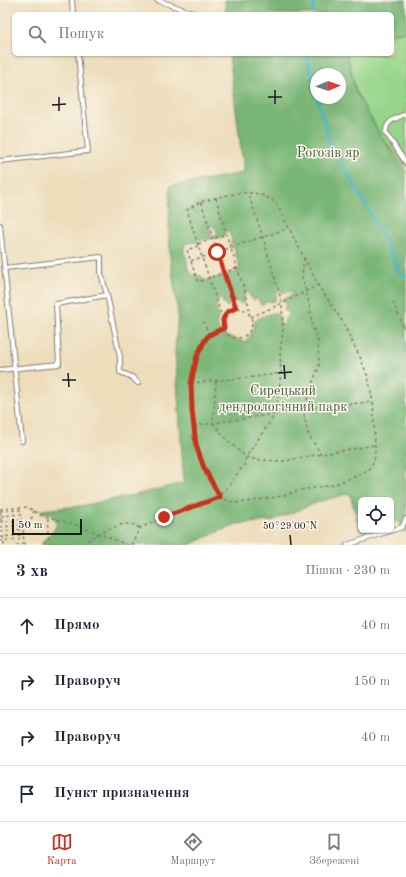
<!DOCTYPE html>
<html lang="uk">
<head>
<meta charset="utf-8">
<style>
  body { margin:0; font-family:"Old Standard TT",serif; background:#f2f2f3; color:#1f2937 }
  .controls { position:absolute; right:12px; bottom:12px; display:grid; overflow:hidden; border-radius:6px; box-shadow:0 1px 3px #0004 }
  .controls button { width:36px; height:36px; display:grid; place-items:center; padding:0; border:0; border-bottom:1px solid #e0e1e3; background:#fff; color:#1f2937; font:20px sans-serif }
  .compass { position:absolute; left:310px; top:68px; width:36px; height:36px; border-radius:50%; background:#fff; box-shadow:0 1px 3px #0004; rotate:88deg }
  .scale { position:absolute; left:12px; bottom:10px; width:70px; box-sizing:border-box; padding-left:4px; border:2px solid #1c1c1c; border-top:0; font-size:11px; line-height:14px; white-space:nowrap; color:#1c1c1c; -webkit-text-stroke:3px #fbf7ec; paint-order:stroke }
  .stop { position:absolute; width:12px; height:12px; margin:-9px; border:3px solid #c8321e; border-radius:50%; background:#fff }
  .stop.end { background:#c8321e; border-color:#fff; box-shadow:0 1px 4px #0008 }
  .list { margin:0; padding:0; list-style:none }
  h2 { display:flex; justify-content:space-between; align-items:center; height:52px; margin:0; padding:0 16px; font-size:17px }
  h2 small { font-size:13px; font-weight:400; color:#747a83 }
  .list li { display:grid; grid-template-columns:26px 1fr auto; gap:12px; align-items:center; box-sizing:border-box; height:56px; padding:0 16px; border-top:1px solid #e0e1e3 }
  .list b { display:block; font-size:15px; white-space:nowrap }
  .list em { font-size:13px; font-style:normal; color:#747a83 }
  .icon { flex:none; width:22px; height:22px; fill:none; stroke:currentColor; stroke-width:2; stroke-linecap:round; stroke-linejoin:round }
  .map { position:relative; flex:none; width:406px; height:545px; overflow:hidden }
  .search { position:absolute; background:#fff; box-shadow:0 1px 3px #0004; left:12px; right:12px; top:12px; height:44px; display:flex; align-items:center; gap:10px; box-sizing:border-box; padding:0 14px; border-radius:6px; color:#747a83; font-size:15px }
  .sheet { height:276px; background:#fff }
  nav { display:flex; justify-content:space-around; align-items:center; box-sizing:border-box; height:56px; border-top:1px solid #e0e1e3; background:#fff; font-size:11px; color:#747a83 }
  nav a { display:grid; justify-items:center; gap:2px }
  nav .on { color:#c8321e }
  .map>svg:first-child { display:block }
  .green { fill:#97d58a; stroke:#5a7853 }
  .forest { fill:#79b676; stroke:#4a6949; fill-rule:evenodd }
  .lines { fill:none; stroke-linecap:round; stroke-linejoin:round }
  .stream { stroke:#43b2bd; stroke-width:3 }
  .lane-casing { stroke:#847c6c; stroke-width:6 }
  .path { stroke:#847c6c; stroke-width:1.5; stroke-dasharray:3 3; stroke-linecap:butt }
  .lane { stroke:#fff; stroke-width:4 }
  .route { stroke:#c8321e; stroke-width:5 }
  .ticks { fill:none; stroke:#1c1c1c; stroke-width:1.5 }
  .labels { text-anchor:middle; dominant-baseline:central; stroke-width:3; stroke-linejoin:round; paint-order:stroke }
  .park-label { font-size:14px; fill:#475d42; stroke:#fbf7ec }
  .ticks-label { font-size:10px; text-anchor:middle; fill:#1c1c1c; stroke:#fbf7ec; stroke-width:3; stroke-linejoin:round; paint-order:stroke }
</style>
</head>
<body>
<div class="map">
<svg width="406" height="545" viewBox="0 0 406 545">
  <rect width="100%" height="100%" fill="#fbf7ec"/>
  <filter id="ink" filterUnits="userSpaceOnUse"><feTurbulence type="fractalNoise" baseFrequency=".025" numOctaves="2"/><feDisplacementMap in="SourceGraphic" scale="8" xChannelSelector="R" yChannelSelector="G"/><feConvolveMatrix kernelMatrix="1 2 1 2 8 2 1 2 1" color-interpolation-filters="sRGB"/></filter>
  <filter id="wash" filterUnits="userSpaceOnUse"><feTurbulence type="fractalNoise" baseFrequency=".012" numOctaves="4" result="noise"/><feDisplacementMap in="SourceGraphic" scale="16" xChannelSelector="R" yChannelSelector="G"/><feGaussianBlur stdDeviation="0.9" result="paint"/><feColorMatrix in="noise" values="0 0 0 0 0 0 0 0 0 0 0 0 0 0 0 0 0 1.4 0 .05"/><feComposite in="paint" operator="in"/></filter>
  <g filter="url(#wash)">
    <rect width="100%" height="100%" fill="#edddbb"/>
    <path class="green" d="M406 31V167L381 136 356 92 347 54H392V34Z"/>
    <path class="forest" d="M225 0H406V31L392 34V14H226Z
      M229 54H347L356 92 381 136 406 171V533L398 520 391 524V500H361V530H371L367 531H360L350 493 321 501 271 521 236 524 189 545H42L43 541 54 530 57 524C55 519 53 513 47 513 45 513 43 513 41 513L42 510 80 506 126 497 184 483 175 352 178 313 170 257 169 234 170 186 244 173ZM316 74H340V98H316ZM212 225 217 231V234L214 236 216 239 224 236V234L227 231H229L232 240 231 243 235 249V254L237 258 240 269 236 273 228 274 206 281 201 276 193 275 188 269 186 256 184 253V247L186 243 197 242 198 238 201 241 206 238 209 239 212 236 209 228ZM279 291C284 293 287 292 292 291L294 293 283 300 286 304 284 308 285 311 291 313 285 318V325L280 324 279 316 276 313C269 313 261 317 255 320 255 329 251 336 245 342L226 336 220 333 217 324 218 315 216 307 218 300 222 299 224 304 227 307 236 301 242 304 244 303 245 292H248L251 298 255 300 258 298 260 304 262 305 268 301 274 302 276 299V293Z"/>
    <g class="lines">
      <path class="stream" d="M313 14 314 0
        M307 54V59L316 93
        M317 98 330 143 378 226 400 273 406 276"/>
    </g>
  </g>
  <g filter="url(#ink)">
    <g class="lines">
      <g class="lane-casing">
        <path id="lane" d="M72 0 73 14
          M157 0 196 14
          M406 114C396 118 385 121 386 133L406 163
          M0 161 88 151 78 54
          M0 225 22 441
          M5 268 101 257V273L107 295
          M0 370 59 364 56 304 107 295 120 357V372L132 377 138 383
          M347 545 402 527 406 519"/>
      </g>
      <path class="path" d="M216 198 228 240 246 294 250 314
        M201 202 236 308
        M198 244 226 234
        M198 246 187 250 198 282 237 268
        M304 258 302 277 310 307 312 327 318 340 319 366 312 384 309 395 306 402 303 410 308 434 321 454
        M191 261 289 228
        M393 302 406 332
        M222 323a15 15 0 1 1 30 0a15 15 0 1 1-30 0Z
        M251 317C274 307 297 297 318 285
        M203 321 209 335 205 340 197 356 191 383 192 410 196 445 204 467 220 497 229 501 240 503 282 496 301 490 332 485 359 475 371 468 375 456V445L373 402 368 377 360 357 341 319 318 285 277 205C260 188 241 192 219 197 213 199 206 200 200 202 196 204 191 208 187 210L197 242 223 320
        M209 335 215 332 224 328
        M216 381 213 423 228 441 246 457 258 460 285 461 304 457 375 445
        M191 383 255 377 281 373
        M194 426 327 406 372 402
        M0 509 27 507 41 515 70 523 100 534 128 545
        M0 511 20 510 22 511 21 514 23 526 24 545
        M0 512 4 545
        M1 516 21 514
        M48 518C47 527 48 537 50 545
        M31 519 33 515 34 511
        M0 522 22 520
        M0 527 22 525
        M0 532 23 529
        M0 537 24 535
        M0 541 24 539
        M16 545 24 544
        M83 545C90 536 114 526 125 524 131 523 135 525 140 528
        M131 545 140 528 164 517 220 497 244 465 246 457 276 413 281 373 280 352 283 330 282 303 263 237 248 193"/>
      <use href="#lane" class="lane"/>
    </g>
  </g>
  <g class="lines" filter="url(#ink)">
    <path class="route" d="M164 517 220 497 204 468 196 445 192 410 191 383 197 356 205 340 209 335 215 332 224 328 223 320 227 312 236 308 217 252"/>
  </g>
  <path class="ticks" d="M275 90V104M59 97V111M268 97H282M52 105 66 104M284 365 285 379M68 373 69 387M278 373 292 372M62 380H76M290 535 291 545"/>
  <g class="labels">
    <g class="park-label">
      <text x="328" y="153">Рогозів яр</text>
      <text x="283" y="391">Сирецький<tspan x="283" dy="16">дендрологічний парк</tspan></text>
    </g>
  </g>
  <g class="ticks-label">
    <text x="290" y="529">50°29'00"N</text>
  </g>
</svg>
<div class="controls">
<button><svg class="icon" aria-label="locate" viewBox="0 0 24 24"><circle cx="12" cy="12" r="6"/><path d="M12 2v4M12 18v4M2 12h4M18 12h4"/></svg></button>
</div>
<svg class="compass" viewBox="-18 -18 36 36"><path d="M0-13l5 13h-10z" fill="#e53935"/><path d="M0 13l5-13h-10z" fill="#747a83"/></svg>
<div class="scale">50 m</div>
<div class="stop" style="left:217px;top:252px"></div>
<div class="stop end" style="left:164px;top:517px"></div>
<div class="search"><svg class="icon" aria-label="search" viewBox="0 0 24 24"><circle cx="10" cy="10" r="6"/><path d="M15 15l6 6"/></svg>Пошук</div>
</div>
<section class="sheet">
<h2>3 хв<small>Пішки · 230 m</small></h2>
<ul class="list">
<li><svg class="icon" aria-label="ahead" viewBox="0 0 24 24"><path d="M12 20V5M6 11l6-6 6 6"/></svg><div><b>Прямо</b></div><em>40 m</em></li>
<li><svg class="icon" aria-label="right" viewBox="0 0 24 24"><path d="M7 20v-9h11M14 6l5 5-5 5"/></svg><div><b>Праворуч</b></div><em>150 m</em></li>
<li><svg class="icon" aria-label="right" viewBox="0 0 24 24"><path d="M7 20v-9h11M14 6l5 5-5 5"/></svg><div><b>Праворуч</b></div><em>40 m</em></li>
<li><svg class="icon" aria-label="arrive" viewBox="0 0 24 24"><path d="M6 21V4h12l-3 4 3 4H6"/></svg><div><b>Пункт призначення</b></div></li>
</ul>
</section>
<nav>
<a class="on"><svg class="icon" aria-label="map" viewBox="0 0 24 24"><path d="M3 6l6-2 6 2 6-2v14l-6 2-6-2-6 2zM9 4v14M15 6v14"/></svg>Карта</a>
<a><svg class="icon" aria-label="directions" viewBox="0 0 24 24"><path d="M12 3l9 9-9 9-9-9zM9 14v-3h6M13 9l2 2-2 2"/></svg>Маршрут</a>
<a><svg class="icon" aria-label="saved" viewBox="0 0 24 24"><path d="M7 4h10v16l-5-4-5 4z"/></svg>Збережені</a>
</nav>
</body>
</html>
